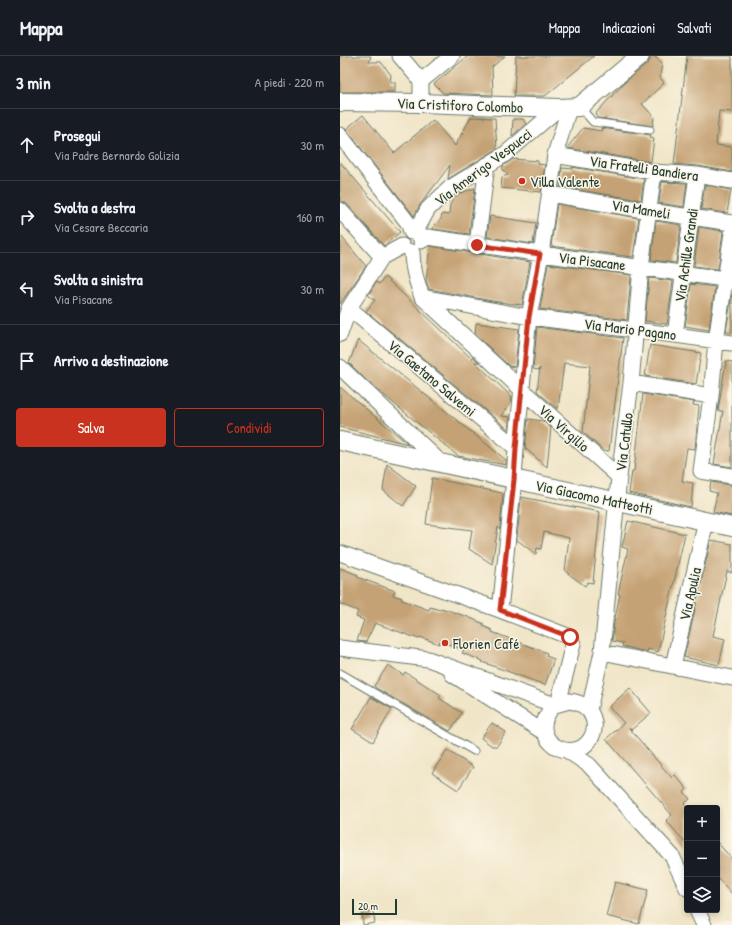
<!DOCTYPE html>
<html lang="it">
<head>
<meta charset="utf-8">
<style>
  body { margin:0; font-family:"Patrick Hand",sans-serif; background:#242831; color:#f1f3f6 }
  .controls { position:absolute; right:12px; bottom:12px; display:grid; overflow:hidden; border-radius:4px; box-shadow:0 2px 6px #0003 }
  .controls button { width:36px; height:36px; display:grid; place-items:center; padding:0; border:0; border-bottom:1px solid #363941; background:#171b24; color:#f1f3f6; font:20px sans-serif }
  .scale { position:absolute; left:12px; bottom:10px; width:45px; box-sizing:border-box; padding-left:4px; border:2px solid #1f3d34; border-top:0; font-size:11px; line-height:14px; white-space:nowrap; color:#1f3d34; -webkit-text-stroke:3px #fcf5e5; paint-order:stroke }
  .stop { position:absolute; width:12px; height:12px; margin:-9px; border:3px solid #c8321e; border-radius:50%; background:#fff }
  .stop.end { background:#c8321e; border-color:#fff; box-shadow:0 1px 4px #0008 }
  .list { margin:0; padding:0; list-style:none }
  h2 { display:flex; justify-content:space-between; align-items:center; height:52px; margin:0; padding:0 16px; font-size:17px }
  h2 small { font-size:13px; font-weight:400; color:#9ea1a6 }
  .list li { display:grid; grid-template-columns:26px 1fr auto; gap:12px; align-items:center; box-sizing:border-box; height:72px; padding:0 16px; border-top:1px solid #363941 }
  .list b { display:block; font-size:15px; white-space:nowrap }
  .list p { margin:0; font-size:13px; white-space:nowrap; color:#9ea1a6 }
  .list em { font-size:13px; font-style:normal; color:#9ea1a6 }
  .actions { display:flex; gap:8px; padding:12px 16px }
  .actions a { flex:1; padding:9px 0; border:1px solid #c8321e; border-radius:4px; text-align:center; font-size:14px; color:#c8321e }
  .actions .main { background:#c8321e; color:#fff }
  .icon { flex:none; width:22px; height:22px; fill:none; stroke:currentColor; stroke-width:2; stroke-linecap:round; stroke-linejoin:round }
  .map { position:relative; flex:none; width:392px; height:869px; overflow:hidden }
  header { display:flex; align-items:center; gap:24px; box-sizing:border-box; height:56px; padding:0 20px; background:#171b24; border-bottom:1px solid #363941 }
  header strong { font-size:19px }
  nav { display:flex; gap:22px; margin-inline-start:auto; font-size:14px }
  main { display:flex }
  aside { flex:1; background:#171b24 }
  .map>svg:first-child { display:block }
  .building { fill:#c5a275 }
  .lines { fill:none; stroke-linecap:round; stroke-linejoin:round }
  .service-casing { stroke:#687867; stroke-width:9 }
  .minor-casing { stroke:#687867; stroke-width:17 }
  .tertiary-casing { stroke:#687867; stroke-width:20 }
  .service { stroke:#fff; stroke-width:7 }
  .minor { stroke:#fff; stroke-width:15 }
  .tertiary { stroke:#fff; stroke-width:18 }
  .route { stroke:#c8321e; stroke-width:5 }
  .poi-dot { fill:#c8321e; stroke:#fcf5e5; stroke-width:1.5 }
  .labels { text-anchor:middle; dominant-baseline:central; stroke-width:3; stroke-linejoin:round; paint-order:stroke }
  .street-label { font-size:15px; fill:#1f3d34; stroke:#fcf5e5 }
  .poi-label { font-size:15px; fill:#1f3d34; stroke:#fcf5e5; text-anchor:start }
</style>
</head>
<body>
<header>
<strong>Mappa</strong>
<nav><a>Mappa</a><a>Indicazioni</a><a>Salvati</a></nav>
</header>
<main>
<aside>
<h2>3 min<small>A piedi · 220 m</small></h2>
<ul class="list">
<li><svg class="icon" aria-label="ahead" viewBox="0 0 24 24"><path d="M12 20V5M6 11l6-6 6 6"/></svg><div><b>Prosegui</b><p>Via Padre Bernardo Golizia</p></div><em>30 m</em></li>
<li><svg class="icon" aria-label="right" viewBox="0 0 24 24"><path d="M7 20v-9h11M14 6l5 5-5 5"/></svg><div><b>Svolta a destra</b><p>Via Cesare Beccaria</p></div><em>160 m</em></li>
<li><svg class="icon" aria-label="left" viewBox="0 0 24 24"><path d="M17 20v-9H6M10 6l-5 5 5 5"/></svg><div><b>Svolta a sinistra</b><p>Via Pisacane</p></div><em>30 m</em></li>
<li><svg class="icon" aria-label="arrive" viewBox="0 0 24 24"><path d="M6 21V4h12l-3 4 3 4H6"/></svg><div><b>Arrivo a destinazione</b></div></li>
</ul>
<div class="actions"><a class="main">Salva</a><a>Condividi</a></div>
</aside>
<div class="map">
<svg width="392" height="869" viewBox="0 0 392 869">
  <rect width="100%" height="100%" fill="#fcf5e5"/>
  <filter id="ink" filterUnits="userSpaceOnUse"><feTurbulence type="fractalNoise" baseFrequency=".025" numOctaves="2"/><feDisplacementMap in="SourceGraphic" scale="8" xChannelSelector="R" yChannelSelector="G"/><feConvolveMatrix kernelMatrix="1 2 1 2 8 2 1 2 1" color-interpolation-filters="sRGB"/></filter>
  <filter id="wash" filterUnits="userSpaceOnUse"><feTurbulence type="fractalNoise" baseFrequency=".012" numOctaves="4" result="noise"/><feDisplacementMap in="SourceGraphic" scale="16" xChannelSelector="R" yChannelSelector="G"/><feGaussianBlur stdDeviation="0.9" result="paint"/><feColorMatrix in="noise" values="0 0 0 0 0 0 0 0 0 0 0 0 0 0 0 0 0 1.4 0 .05"/><feComposite in="paint" operator="in"/></filter>
  <g filter="url(#wash)">
    <rect width="100%" height="100%" fill="#f0e5c7"/>
    <g id="blocks">
      <path class="building" d="M0 0H31L29 6H41L51 19 50 26H55V36H0Z
        M128 0H165L152 11 153 39 103 37 94 28Z
        M176 0H254L205 40H174Z
        M310 0H314L322 7 320 21 324 27 302 48 314 61 313 70 258 62 256 57 285 26 307 8 310 4Z
        M347 0H392V56L379 55 376 89 392 91V116L358 110 334 108Z
        M23 59 54 97 93 64 115 90 131 61 155 62 157 93 108 123 110 109 80 149 74 160 6 73Z
        M173 63H183L186 68 172 80Z
        M243 72 262 75 261 72 311 79 310 81 314 82 311 106 227 92Z
        M173 103 198 105V108L205 109 201 136 161 132 162 121 168 119 163 114V110Z
        M0 106 60 176 44 190 7 148 0 144Z
        M232 111 304 123 301 144 220 131 222 112 233 113Z
        M322 126 347 127 344 151 319 147Z
        M365 129 391 134 387 157 361 153Z
        M135 132 129 178 93 173 94 170 101 163 102 158 109 159 110 148 118 138Z
        M217 148 299 162 293 201 211 190Z
        M150 160 196 167 193 188 147 181Z
        M316 165 341 169 336 207 311 204Z
        M359 171 383 175 378 213 354 210Z
        M0 179 26 210 0 248Z
        M90 190 190 206 182 249 152 245 89 233 86 225Z
        M208 208 291 219 287 264 200 253Z
        M45 221 132 303 133 300 139 306H135L172 341 171 346 161 360 170 361 169 372 168 373 26 255 35 244 28 239 36 226 39 228Z
        M309 222 333 225 327 268 305 265Z
        M351 228 375 231 369 274 345 270Z
        M392 238V277L386 276Z
        M136 267 179 273 175 311 169 310 135 278Z
        M197 271 283 282 269 395 263 394 243 376 250 310 224 307 218 353 216 352 197 335 200 312 199 314 193 313Z
        M18 284 166 404V409L118 400 29 327 9 307Z
        M310 289 361 297 356 328 305 320Z
        M386 305 392 306V411L374 408 383 355H378Z
        M0 331 68 388 0 371Z
        M303 338 354 346 353 349 359 350 355 393 347 392 342 425 353 427 351 451 289 437 292 415H294Z
        M188 363 203 365 211 372 207 411 185 392Z
        M47 408 76 430 63 450 43 434Z
        M92 422 162 437 163 438 160 473 158 471 152 508 129 493 132 474 86 468Z
        M371 426 392 429V460L373 456 377 437 369 435Z
        M181 441 260 456 253 527 248 526 245 530 225 515 229 482 204 476 201 493 197 492 196 498 177 484Z
        M288 465 345 478 318 596 308 593 307 596 282 590 283 587 272 585 274 567 280 538H278L288 493 282 491Z
        M371 484 392 488V517L387 515 373 580 385 583 379 609 344 601Z
        M0 512 18 519 17 521 55 535 53 539 62 542V544L89 554 90 551 100 554 101 552 128 561 144 568 143 570 152 574V576L207 597 206 600 214 603 205 629 142 606 143 605 122 597 124 594 100 585 99 588 80 581 79 583 35 567 26 586 17 585 24 564 16 561 18 555 0 548Z
        M48 609 63 619 65 616 101 639 99 642 122 657 110 675 36 632 34 630Z
        M290 632 311 657 291 674 289 672 332 722 335 719 347 733 344 736 350 743 344 748 347 752V789L326 764 332 759 266 683 284 667 269 651Z
        M31 641 52 653 33 686 12 673Z
        M152 667 166 676 157 690H152L141 682Z
        M107 694 133 711 118 734 92 717Z
        M377 786 392 803V838L377 821Z
        M275 826 308 834 299 868 266 860Z
        M33 855 35 867 23 869 22 856Z"/>
    </g>
  </g>
  <g filter="url(#ink)">
    <use href="#blocks" fill-opacity="0" stroke="#687867" stroke-width="1"/>
    <g class="lines">
      <g class="service-casing">
        <path id="service" d="M240 51 253 66 310 74
          M0 617 134 695"/>
      </g>
      <g class="minor-casing">
        <path id="minor" d="M60 0 81 25V47
          M81 25 112 0
          M0 79 69 168 71 176
          M215 99 314 116 357 119 392 125
          M210 138 309 155 392 167
          M0 154 42 201
          M75 177 88 153 110 132 164 99 219 52
          M392 177 376 285 371 340 361 415 392 420
          M81 185 88 181 201 198 392 224
          M137 189 147 109
          M72 196C72 212 77 226 82 241L181 333 279 421
          M82 241 189 261 335 279 392 287
          M9 252 176 392
          M0 278 9 252 42 201 62 190
          M335 279 357 119
          M0 311 100 406
          M291 327 371 340
          M0 497 160 554 230 581 233 588 218 648
          M160 554 174 424 176 392 189 261 201 198 215 99 229 52
          M0 592 88 603 215 649
          M262 596 392 622
          M333 610 366 465
          M112 618 205 677
          M229 645C240 646 249 651 253 662 255 668 255 674 252 680 238 709 194 690 206 661 208 657 211 652 215 649Z
          M249 654 262 596 279 421 291 327 301 211 314 116
          M228 695 249 709 332 800 347 832
          M357 854 364 869"/>
      </g>
      <g class="tertiary-casing">
        <path id="tertiary" d="M0 46 81 47 219 52 239 51 300 0
          M0 385 392 471"/>
      </g>
      <use href="#service" class="service"/>
      <use href="#minor" class="minor"/>
      <use href="#tertiary" class="tertiary"/>
    </g>
  </g>
  <g class="lines" filter="url(#ink)">
    <path class="route" d="M137 189 200 198 189 261 176 392 174 424 160 554 230 581"/>
  </g>
  <g class="poi-dot">
    <circle cx="182" cy="125" r="4"/>
    <circle cx="105" cy="587" r="4"/>
  </g>
  <g class="labels">
    <g class="street-label">
      <text transform="translate(120 49) rotate(2)">Via Cristiforo Colombo</text>
      <text transform="translate(143 111) rotate(-37)">Via Amerigo Vespucci</text>
      <text transform="translate(304 112) rotate(8)">Via Fratelli Bandiera</text>
      <text transform="translate(301 153) rotate(9)">Via Mameli</text>
      <text transform="translate(346 199) rotate(-82)">Via Achille Grandi</text>
      <text transform="translate(252 205) rotate(7)">Via Pisacane</text>
      <text transform="translate(290 273) rotate(7)">Via Mario Pagano</text>
      <text transform="translate(92 322) rotate(40)">Via Gaetano Salvemi</text>
      <text transform="translate(224 372) rotate(42)">Via Virgilio</text>
      <text transform="translate(284 386) rotate(-83)">Via Catullo</text>
      <text transform="translate(254 441) rotate(12)">Via Giacomo Matteotti</text>
      <text transform="translate(350 538) rotate(-77)">Via Apulia</text>
    </g>
    <g class="poi-label">
      <text x="190" y="125">Villa Valente</text>
      <text x="113" y="587">Florien Café</text>
    </g>
  </g>
</svg>
<div class="controls">
<button>+</button>
<button>−</button>
<button><svg class="icon" aria-label="layers" viewBox="0 0 24 24"><path d="M12 4l9 5-9 5-9-5zM3 14l9 5 9-5"/></svg></button>
</div>
<div class="scale">20 m</div>
<div class="stop" style="left:230px;top:581px"></div>
<div class="stop end" style="left:137px;top:189px"></div>
</div>
</main>
</body>
</html>
